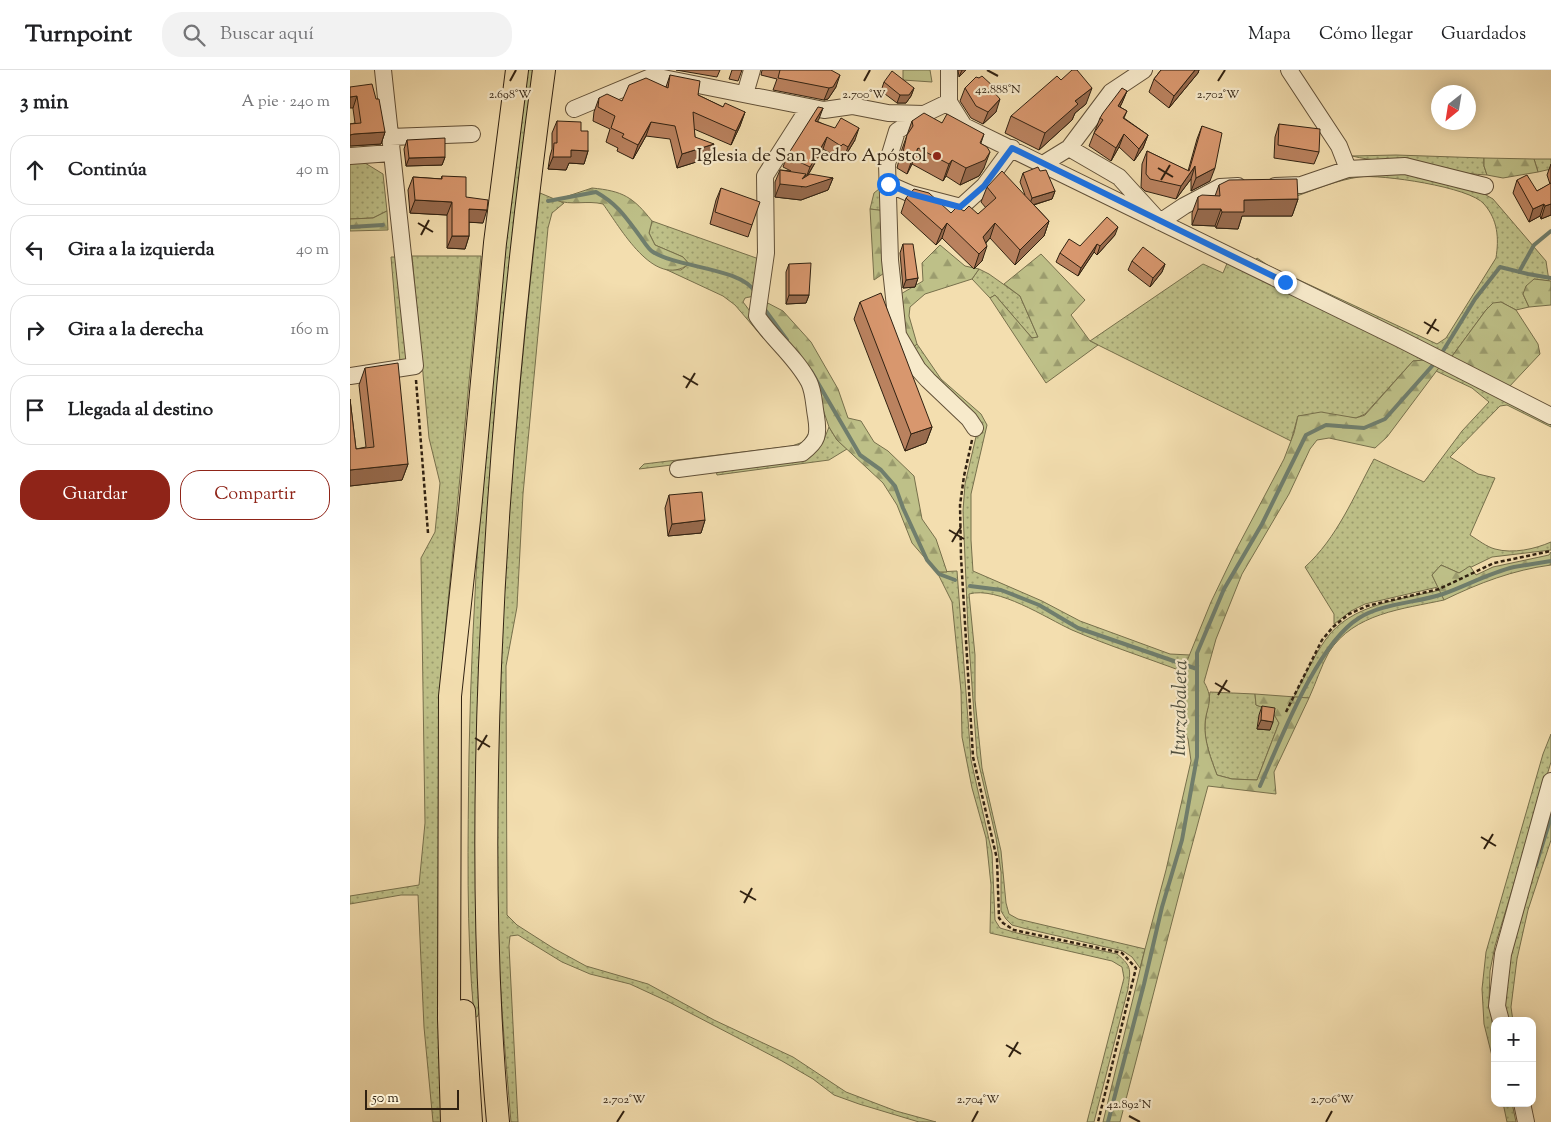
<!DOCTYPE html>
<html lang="es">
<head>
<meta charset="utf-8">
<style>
  body { margin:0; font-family:"Sorts Mill Goudy",serif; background:#f2f2f2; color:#202124 }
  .controls { position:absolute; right:15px; bottom:15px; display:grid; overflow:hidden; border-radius:10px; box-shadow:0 2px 12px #0003 }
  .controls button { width:45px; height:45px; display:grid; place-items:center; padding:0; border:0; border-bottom:1px solid #e0e0e0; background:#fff; color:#202124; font:25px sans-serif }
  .compass { position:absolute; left:1081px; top:15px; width:45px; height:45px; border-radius:50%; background:#fff; box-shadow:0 2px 12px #0003; rotate:210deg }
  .scale { position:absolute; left:15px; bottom:12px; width:94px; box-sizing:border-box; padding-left:5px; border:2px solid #302111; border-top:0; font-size:14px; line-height:18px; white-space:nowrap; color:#302111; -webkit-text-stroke:4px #f7eacb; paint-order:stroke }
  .stop { position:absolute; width:15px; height:15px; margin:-11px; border:4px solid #1a73e8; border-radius:50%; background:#fff }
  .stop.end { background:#1a73e8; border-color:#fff; box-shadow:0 1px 5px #0008 }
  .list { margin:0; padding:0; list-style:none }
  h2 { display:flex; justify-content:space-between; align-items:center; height:65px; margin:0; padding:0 20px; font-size:21px }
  h2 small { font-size:16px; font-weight:400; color:#757577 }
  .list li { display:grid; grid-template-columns:32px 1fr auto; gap:15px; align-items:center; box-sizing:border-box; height:70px; margin:0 10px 10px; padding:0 10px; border:1px solid #e0e0e0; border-radius:20px }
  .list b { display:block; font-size:19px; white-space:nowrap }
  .list em { font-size:16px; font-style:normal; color:#757577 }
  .actions { display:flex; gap:10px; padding:15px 20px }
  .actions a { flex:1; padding:11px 0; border:1px solid #8f2418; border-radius:20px; text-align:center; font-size:18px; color:#8f2418 }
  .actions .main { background:#8f2418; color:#fff }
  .icon { flex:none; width:28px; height:28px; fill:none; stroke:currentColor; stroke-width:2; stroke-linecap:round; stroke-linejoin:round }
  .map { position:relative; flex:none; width:1201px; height:1052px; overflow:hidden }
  header { display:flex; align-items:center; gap:30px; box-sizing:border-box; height:70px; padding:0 25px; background:#fff; border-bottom:1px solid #e0e0e0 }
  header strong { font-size:24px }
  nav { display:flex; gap:28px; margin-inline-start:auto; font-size:18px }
  .search { width:350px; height:45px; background:#f2f2f2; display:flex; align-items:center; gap:12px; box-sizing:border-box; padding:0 18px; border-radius:20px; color:#757577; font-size:19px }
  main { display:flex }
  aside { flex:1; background:#fff }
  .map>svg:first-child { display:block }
  .grass { fill:url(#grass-dots); stroke:#77704c }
  .forest { fill:url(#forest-firs); stroke:#77704c }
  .pitch { fill:#bec088; stroke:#77704c }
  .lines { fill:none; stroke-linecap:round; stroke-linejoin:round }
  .stream { stroke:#707e6d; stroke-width:4 }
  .minor-casing { stroke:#615038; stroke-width:18 }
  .highway-casing { stroke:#302111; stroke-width:24 }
  .path { stroke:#302111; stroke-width:2.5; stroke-dasharray:4 2.5; stroke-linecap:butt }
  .minor { stroke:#f7eacb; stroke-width:16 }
  .highway { stroke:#f3deaf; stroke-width:22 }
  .wall { fill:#ba825f; stroke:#302111 }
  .shaded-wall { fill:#976a4d; stroke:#302111 }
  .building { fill:#d8976e; stroke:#302111 }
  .route { stroke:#1a73e8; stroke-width:6 }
  .ticks { fill:none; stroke:#302111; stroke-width:2 }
  .poi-dot { fill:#8f2418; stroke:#f7eacb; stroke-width:2 }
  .labels { text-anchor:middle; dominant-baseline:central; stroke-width:4.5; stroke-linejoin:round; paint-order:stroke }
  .poi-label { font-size:19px; fill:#302111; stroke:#f7eacb; text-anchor:end }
  .water-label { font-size:20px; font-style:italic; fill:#50503f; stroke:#f7eacb }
  .ticks-label { font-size:12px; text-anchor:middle; fill:#302111; stroke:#f7eacb; stroke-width:4.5; stroke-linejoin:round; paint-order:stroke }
</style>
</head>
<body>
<header>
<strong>Turnpoint</strong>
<div class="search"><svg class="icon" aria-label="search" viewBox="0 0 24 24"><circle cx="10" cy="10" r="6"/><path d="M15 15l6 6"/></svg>Buscar aquí</div>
<nav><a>Mapa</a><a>Cómo llegar</a><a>Guardados</a></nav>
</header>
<main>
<aside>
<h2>3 min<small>A pie · 240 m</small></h2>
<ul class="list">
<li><svg class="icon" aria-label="ahead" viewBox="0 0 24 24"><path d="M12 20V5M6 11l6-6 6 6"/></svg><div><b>Continúa</b></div><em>40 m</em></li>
<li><svg class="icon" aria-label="left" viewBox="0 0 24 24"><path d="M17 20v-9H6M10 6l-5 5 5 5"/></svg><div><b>Gira a la izquierda</b></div><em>40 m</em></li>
<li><svg class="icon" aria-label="right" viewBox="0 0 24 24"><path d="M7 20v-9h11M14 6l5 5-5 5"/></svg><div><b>Gira a la derecha</b></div><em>160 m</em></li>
<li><svg class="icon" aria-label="arrive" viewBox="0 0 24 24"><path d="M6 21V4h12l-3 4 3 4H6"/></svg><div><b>Llegada al destino</b></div></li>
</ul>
<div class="actions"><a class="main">Guardar</a><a>Compartir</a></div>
</aside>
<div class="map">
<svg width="1201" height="1052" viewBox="0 0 1201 1052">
  <defs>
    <pattern id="grass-dots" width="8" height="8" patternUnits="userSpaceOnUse" patternTransform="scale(1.25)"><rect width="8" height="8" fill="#bec088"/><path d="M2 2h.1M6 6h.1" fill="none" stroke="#9b9c6e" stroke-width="1.8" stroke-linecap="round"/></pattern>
    <pattern id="forest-firs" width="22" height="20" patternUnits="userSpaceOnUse" patternTransform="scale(1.25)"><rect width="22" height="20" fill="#bec088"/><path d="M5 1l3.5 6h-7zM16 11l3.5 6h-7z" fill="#9b9c6e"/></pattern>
  </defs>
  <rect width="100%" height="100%" fill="#f3deaf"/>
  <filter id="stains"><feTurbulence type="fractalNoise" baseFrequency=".004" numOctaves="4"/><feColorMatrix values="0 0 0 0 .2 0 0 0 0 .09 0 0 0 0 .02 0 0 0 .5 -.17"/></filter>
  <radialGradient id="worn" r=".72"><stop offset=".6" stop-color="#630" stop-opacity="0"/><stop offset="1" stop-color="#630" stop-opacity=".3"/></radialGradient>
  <path class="grass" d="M176 0H185L130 941 127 947 124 946C116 860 118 771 119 684 122 527 134 369 150 213 157 142 167 71 176 0Z
    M1046 85 1134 88V96L1137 105C1112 104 1088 98 1064 94 1043 91 1022 91 1002 86Z
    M1184 89H1201V99L1188 102Z
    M0 92 15 93 33 104 37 141 23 148 0 149Z
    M1055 102 1122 117 1143 129 1196 191 1199 211 1184 209 1173 224 1179 237 1166 240 1151 232 1136 240 1100 289 904 192 907 188 919 196 1087 274 1096 268 1146 188C1149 168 1148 150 1134 134 1120 117 1031 104 1009 107 988 110 966 119 947 126V119L1001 103Z
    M534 115 536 141 520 139 524 123Z
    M190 123 214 133 202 143 198 158 173 424 167 537 156 596 157 845 167 855 203 878 236 896 298 914 364 950 443 987 496 1022 546 1041 586 1052H569L509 1034 484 1025 463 1009 432 991 319 932 280 914 240 904 212 892 168 865 160 866 159 876 168 1052H161C155 982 149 912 147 842 142 602 163 362 190 123Z
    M302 151 409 189 404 226 395 228 393 232C400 240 404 249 410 257 421 272 436 283 446 298 457 313 474 358 459 374 456 378 450 379 445 380L289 399 294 394 442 376 453 372 459 363 461 347 455 319 445 302 415 270 385 235 373 226 315 199 331 200 339 194 333 187 305 175 299 163Z
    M62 186H131L91 606 93 1052H83L74 957 68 825H51L0 834V826L69 815 75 753 71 488 85 462 90 413 79 368Z
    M41 187H47L57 291 50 292Z
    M878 191 1074 290 1063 291 1015 344 1006 348 948 346 941 371 740 271 853 194 873 203Z
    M629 199 639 204 670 226 688 267 682 268 645 225 640 228 622 209Z
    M567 274 591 309 631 344 637 355 621 424V470L623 501 692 531 730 551 820 584 840 585 834 602C797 588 759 576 722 560 696 548 648 516 619 524L625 585V630L632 698 651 781 656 833 659 844 668 849 795 879 790 898 782 887 773 881 673 858 662 855 656 849 651 841V802L646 768 627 686 618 560 613 441 615 414 628 358 560 280Z
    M1091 295 1201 352V357L1157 335 1150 336 1100 387 1128 404 1145 408 1120 465C1128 470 1137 477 1145 479 1163 484 1185 479 1201 472V480L1142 487 1109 503 1091 495 1082 505 1088 517 1015 534 1001 541 984 554V544L955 497C987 468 1004 426 1024 389L1074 412 1112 361 1139 332 1122 318 1086 301Z
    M479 357 487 370 497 379 479 390 367 405 365 396 464 381 473 372Z
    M607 501 621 690 642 783 645 850 650 858 667 863 767 884C783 897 780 900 778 919L744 1052H737L774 908 772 897 762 891 640 863 641 815 636 768 622 718 612 667 611 621 602 532 587 502Z
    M1090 520 1094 530C1053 539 1004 543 979 582 971 596 966 613 959 628L944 627C954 608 963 587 976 569 1001 534 1050 530 1090 520Z
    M860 622 905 624 906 635 922 641 929 653 907 710 882 709 867 705C861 689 854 671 855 654 856 643 859 633 860 622Z
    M1201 664V692L1145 876 1140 901 1139 932 1145 969V998L1134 954 1132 919 1136 882 1193 684Z
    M1201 733V770L1178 840 1167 889 1161 937 1163 951H1153L1155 892Z
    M1153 1033H1162L1166 1052H1157Z"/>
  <path class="forest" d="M1134 88 1184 89 1188 102 1153 108 1137 105 1134 96Z
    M242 118C273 121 283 127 302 151L299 163 305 175 333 187 339 194C304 220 270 157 253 134 237 130 221 136 206 130Z
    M520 139 536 141 540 199 524 210Z
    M37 141 38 160 0 161V149L23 148Z
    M590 175 615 196 629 199 622 209 575 224 560 237 559 246 567 274 560 280 550 258 549 225 573 211 572 193Z
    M691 184 735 230 721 245 740 271 748 275 696 313 640 228 645 225 682 268 688 267 670 226 654 214Z
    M1184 209 1201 211V235L1179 237 1173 224 1176 216Z
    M412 230 433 241 461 272 488 319 498 348 511 351 524 372 538 381 564 406 572 449 586 469 597 502H587L562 473 547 435 533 413 487 370 479 357 463 310 413 252Z
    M1151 232 1166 240 1188 274 1190 284 1158 318 1100 289 1136 240 1143 233Z
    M1074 290 1091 295 1037 367 1025 378 979 368 967 370 960 379 939 424 892 504 866 569 854 612C865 631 856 636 855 654 854 671 861 689 867 705L882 709 907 710 929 653 922 641 906 635 905 624 959 628 924 702 926 724 858 716C827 828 800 940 770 1052H753L795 879 816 800 841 691 838 669 827 642V629L837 591 861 532 886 480 934 389 944 363 948 346 971 342 1006 348 1015 345 1063 291Z
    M1201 482V495C1163 500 1129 513 1094 530L1082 505 1091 495 1109 503 1120 496 1126 505 1143 497 1199 485Z"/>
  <path class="pitch" d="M553 0H580L582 12 553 10Z"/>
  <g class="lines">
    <path class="stream" d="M198 131 246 122C267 134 275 146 289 165 293 170 298 179 303 182 329 198 391 198 405 222
      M0 157 33 155
      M1169 202 1184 175 1201 161
      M413 237 437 270
      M1093 281 1125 229 1150 197 1178 204 1201 208
      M461 301 510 385 531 400 545 416 553 438 577 490 589 504 605 510
      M620 516 651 520 689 535 728 558 847 599
      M910 716C931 669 967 574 1009 548 1033 533 1066 533 1093 524 1116 516 1139 503 1164 497 1176 495 1189 493 1201 491
      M1186 795 1201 747
      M758 1052 794 914 812 837 832 770 847 687V583L874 519 912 454 956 365 976 355 1014 358 1035 349 1083 295"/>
    <g class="minor-casing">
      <path id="minor" d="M599 0V32L614 56 1050 269 1201 346
        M939 0 989 76 998 99
        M395 24 402 0
        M599 32 574 44 547 61 537 94 540 190 548 265 568 299 578 310 619 349 625 358
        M224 39 303 6 474 40 502 36 538 43 574 44
        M40 67 122 64
        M719 78 761 22 794 0
        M0 86 41 83
        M693 94 719 78 769 107 810 152 834 136 870 117 888 116
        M538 114 561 124 611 137 634 116 662 78
        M925 116 951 115 998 99 1055 96 1135 116
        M0 306 65 296 33 0
        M328 399 452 383C468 371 469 365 466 346 464 336 464 322 459 312 446 287 422 269 407 246L416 183 415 106 459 37
        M1151 951 1147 936 1153 884 1201 711
        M1172 1033 1176 1052"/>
    </g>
    <g class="highway-casing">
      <path id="highway" d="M114 941 121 1052
        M102 1052 99 949 100 626 120 440 145 173 167 0
        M148 1052C134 901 134 748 140 596 148 397 167 198 194 0"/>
    </g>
    <path class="path" d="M66 310 78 463
      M622 370 614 406 610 435 611 487 623 687 647 789 649 848 653 853 664 860 772 883 786 898 748 1052
      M936 642 972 570 983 557 999 544 1017 536 1089 519 1144 493 1201 481"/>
    <use href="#minor" class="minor"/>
    <use href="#highway" class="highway"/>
  </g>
  <path class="wall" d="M326 0H370L367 7Z
    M382 0H392L388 11 379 9Z
    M412 0H481L486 17 478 29 474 30 423 20 427 9 411 5Z
    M608 0H616L609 7Z
    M811 0H849L848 3 819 38 799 22 804 9Z
    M320 5 348 25 373 37 395 42 390 56 381 75 344 59 345 67 359 88 327 98 320 69 296 66 283 89 267 81 268 78 256 72 260 59 243 51 244 42 249 28 272 31 316 17Z
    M629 8 645 18 643 22 646 42 633 54 621 48 610 31 615 18Z
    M534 12 564 18 561 26 556 33H547L531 21Z
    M0 17 35 62 31 74 0 76V54L5 53Z
    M777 21 770 37 777 41 774 48 798 65 793 78 784 91 769 77 761 91 739 76 750 48Z
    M736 34 725 43 722 50 689 80 655 63 661 46Z
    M473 38 467 51 505 70 494 88 489 85 487 87 473 79 457 107 483 108 478 120 451 130 425 127V112L430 100 441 101 433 97 437 86Z
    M207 51 231 61 238 81 234 94 219 93 216 100 198 99 200 86 202 79V63Z
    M562 51 592 53 634 64 631 73 634 98 629 106 610 115 596 106 593 111 562 94 557 104 547 98 551 82Z
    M929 54 969 82 964 94 924 88 925 67Z
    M852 56 860 111 841 121V109L826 129 795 121 791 117 792 94 797 81 838 101 847 69Z
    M57 70 95 87 92 95 56 96 54 79Z
    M1201 94V145L1191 149 1190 146 1179 152 1163 123 1167 110 1187 121 1200 114 1197 105Z
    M690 101 705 121 702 129 684 135 699 151 694 166 665 195 640 168 636 173 632 191 624 199 592 168 586 175 551 143 556 128 601 143 614 141 628 144 636 138 631 132 637 117 675 125 670 112 673 103Z
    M92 106 116 127 133 153 119 152V166L115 179 97 178V145L60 143 58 120 63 107 91 109Z
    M869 115 948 129 942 146H892L888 159 866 158 865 156 842 155V143L848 127 865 126Z
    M371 118 402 155 398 167 360 154 366 130Z
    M765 165 747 185 744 182 728 206 706 192 710 183Z
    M553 174 568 208 565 217 553 218 550 183Z
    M782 191 815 194 812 202 800 217 778 200Z
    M439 194 459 225 456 233 436 234V202Z
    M510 232 582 357 576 373 555 381 504 249Z
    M15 298 58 394 52 410 0 416V329L6 379 16 377 9 315Z
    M319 425 355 450 351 463 318 466 315 438Z
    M912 636 920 660 907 659 909 645Z"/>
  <path class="shaded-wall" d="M612 0H616L609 7Z
    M845 0H849L848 3 819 38 824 26Z
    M490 5 486 17 478 29 474 30 479 18Z
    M564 18 561 26 556 33H547L550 25Z
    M742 18 736 34 725 43 722 50 689 80 695 63 725 31Z
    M777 21 772 33 763 49 768 36Z
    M7 26 3 38H0V27Z
    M650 29 646 42 633 54 638 42Z
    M473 38 469 49 461 62 465 51Z
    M395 42 390 56 381 75 386 61Z
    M301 52 296 66 283 89 288 75Z
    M509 58 505 70 494 88 498 77Z
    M35 62 31 74 0 76V65L4 64Z
    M774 64 769 77 761 91 766 78Z
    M798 65 793 78 784 91 789 79Z
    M477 67 473 79 456 108 460 97Z
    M364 74 359 88 327 98 332 84Z
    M568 78 562 94 557 104 563 87Z
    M221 80 238 81 234 94 219 93 216 100 198 99 203 87Z
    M640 82 634 98 629 106 610 115 616 98Z
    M95 87 92 95 56 96 59 88Z
    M602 90 596 106 593 111 599 94Z
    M845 96 841 109 826 129 831 116Z
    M865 98 860 111 841 121 846 108Z
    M456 104 451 117 483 108 478 120 451 130 425 127 430 114 452 109Z
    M705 121 702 129 679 136 682 128Z
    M948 129 942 146H892L888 159 866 158 872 142 894 130Z
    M65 130 102 132 97 145 60 143Z
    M1194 134 1190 146 1179 152 1183 139Z
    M1201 134V145L1191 149 1195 136Z
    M119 139 137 140 133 153 115 152Z
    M848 139H871L865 156 842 155Z
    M699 151 694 166 665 195 670 180Z
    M597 153 592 168 586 175 592 160Z
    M645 153 640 168 627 182 633 167Z
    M768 157 765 165 747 185 750 176Z
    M102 166H119L115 179 97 178Z
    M747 174 744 182 728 206 731 198Z
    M637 176 632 191 624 199 629 184Z
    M815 194 812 202 800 217 803 208Z
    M568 208 565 217 553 218 556 210Z
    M439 225H459L456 233 436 234Z
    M582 357 576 373 555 381 561 364Z
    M58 394 52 410 0 416V400Z
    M355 450 351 463 318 466 322 454Z
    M911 650 923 652 920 660 907 659Z"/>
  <path class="building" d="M430 0H481L490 5 483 17 479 18 428 8Z
    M722 0H727L742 18 725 31 728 34 695 63 661 46 707 6 711 10Z
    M811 0H845L824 26 804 9Z
    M542 1 564 18 559 25H550L534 12Z
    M320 5 350 11 348 25 373 37 375 33 395 42 386 61 343 42 345 67 364 74 332 84 325 56 301 52 288 75 272 67 274 64 261 58 265 46 248 37 249 28 257 24 272 31 279 15 296 8 318 18Z
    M632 6 645 18 642 20 650 29 638 42 626 36 615 18 626 7 629 8Z
    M22 14 26 29H29L35 62 4 64 0 65V54L11 53 7 26 0 27V17Z
    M772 18 777 21 768 36 777 41 773 48 798 65 789 79 774 64 766 78 744 63 753 50 750 48 753 43Z
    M468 37 473 38 465 51 485 58 491 48 509 58 498 77 493 74 491 76 477 67 460 97 437 86Z
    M574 43 592 53 597 44 634 64 630 73 637 77 640 82 635 90 616 98 602 90 599 94 568 78 563 87 553 82 557 65 563 56 562 51Z
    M207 51 231 52V61H238V81L221 80V87H203L204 73H207Z
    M929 54 970 59 969 82 928 75Z
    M852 56 872 63 865 98 846 108 845 96 831 116 800 109 796 104 797 81 839 101Z
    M95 68V87L59 88 57 70Z
    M688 97 690 101 696 100 705 121 682 128 673 103Z
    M430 100 456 104 452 109 460 104 483 108 456 117 430 114Z
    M652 101 699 151 670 180 645 153 633 167 637 176 629 184 597 153 592 160 556 128 564 119 579 123 601 143 607 137 614 141 619 136 628 144 646 128 637 117Z
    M1177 105 1187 121 1201 113V134L1195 136 1194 134 1183 139 1167 110Z
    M92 106 116 107V127L138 130 137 140 119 139V166H102V132L65 130 63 107 92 109Z
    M947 109 948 129 894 130V142H872L871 139H848V127L852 125 870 126 869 115 879 110Z
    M371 118 410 132 402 155 365 142Z
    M757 147 768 157 750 176 747 174 731 198 710 183 719 169 730 176Z
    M553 174H563L568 208 556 210Z
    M793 177 815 194 803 208 782 191Z
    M461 193 459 225H439V194Z
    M531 223 582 357 561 364 510 232Z
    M48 293 58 394 0 400V329L6 379 24 377 15 298Z
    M352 422 355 450 322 454 319 425Z
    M912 636 925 638 923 652 911 650Z"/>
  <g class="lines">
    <path class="route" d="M538 114 561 124 610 137 634 116 662 78 935 212"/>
  </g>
  <path class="ticks" d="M637 0 648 6M160 11 166 0M514 11 520 0M868 11 875 0M808 98 823 107M811 110 820 95M68 153 83 162M71 165 79 150M1074 252 1089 261M1077 264 1086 249M333 306 348 315M336 318 345 303M599 460 614 469M602 472 611 457M865 613 880 622M868 625 877 610M125 668 140 677M128 680 137 665M1131 767 1146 776M1134 779 1143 764M390 821 406 830M394 833 402 818M656 975 671 984M659 987 668 972M779 1046 790 1052M267 1052 274 1041M622 1052 628 1041M976 1052 982 1041"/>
  <circle class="poi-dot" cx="587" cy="86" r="5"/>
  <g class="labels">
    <g class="poi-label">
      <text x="577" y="86">Iglesia de San Pedro Apóstol</text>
    </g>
    <g class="water-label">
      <text transform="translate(831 638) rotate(-89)">Iturzabaleta</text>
    </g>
  </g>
  <g class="ticks-label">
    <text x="648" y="23">42.888°N</text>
    <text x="160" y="28">2.698°W</text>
    <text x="514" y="28">2.700°W</text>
    <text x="868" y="28">2.702°W</text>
    <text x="274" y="1033">2.702°W</text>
    <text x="628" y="1033">2.704°W</text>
    <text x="982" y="1033">2.706°W</text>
    <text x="779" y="1038">42.892°N</text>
  </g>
  <rect width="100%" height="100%" filter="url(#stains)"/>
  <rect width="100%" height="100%" fill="url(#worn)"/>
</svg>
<div class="controls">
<button>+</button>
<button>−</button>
</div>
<svg class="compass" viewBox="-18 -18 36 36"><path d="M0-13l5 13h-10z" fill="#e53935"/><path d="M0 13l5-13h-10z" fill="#757577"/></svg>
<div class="scale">50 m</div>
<div class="stop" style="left:538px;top:114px"></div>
<div class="stop end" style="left:935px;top:212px"></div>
</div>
</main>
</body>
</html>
